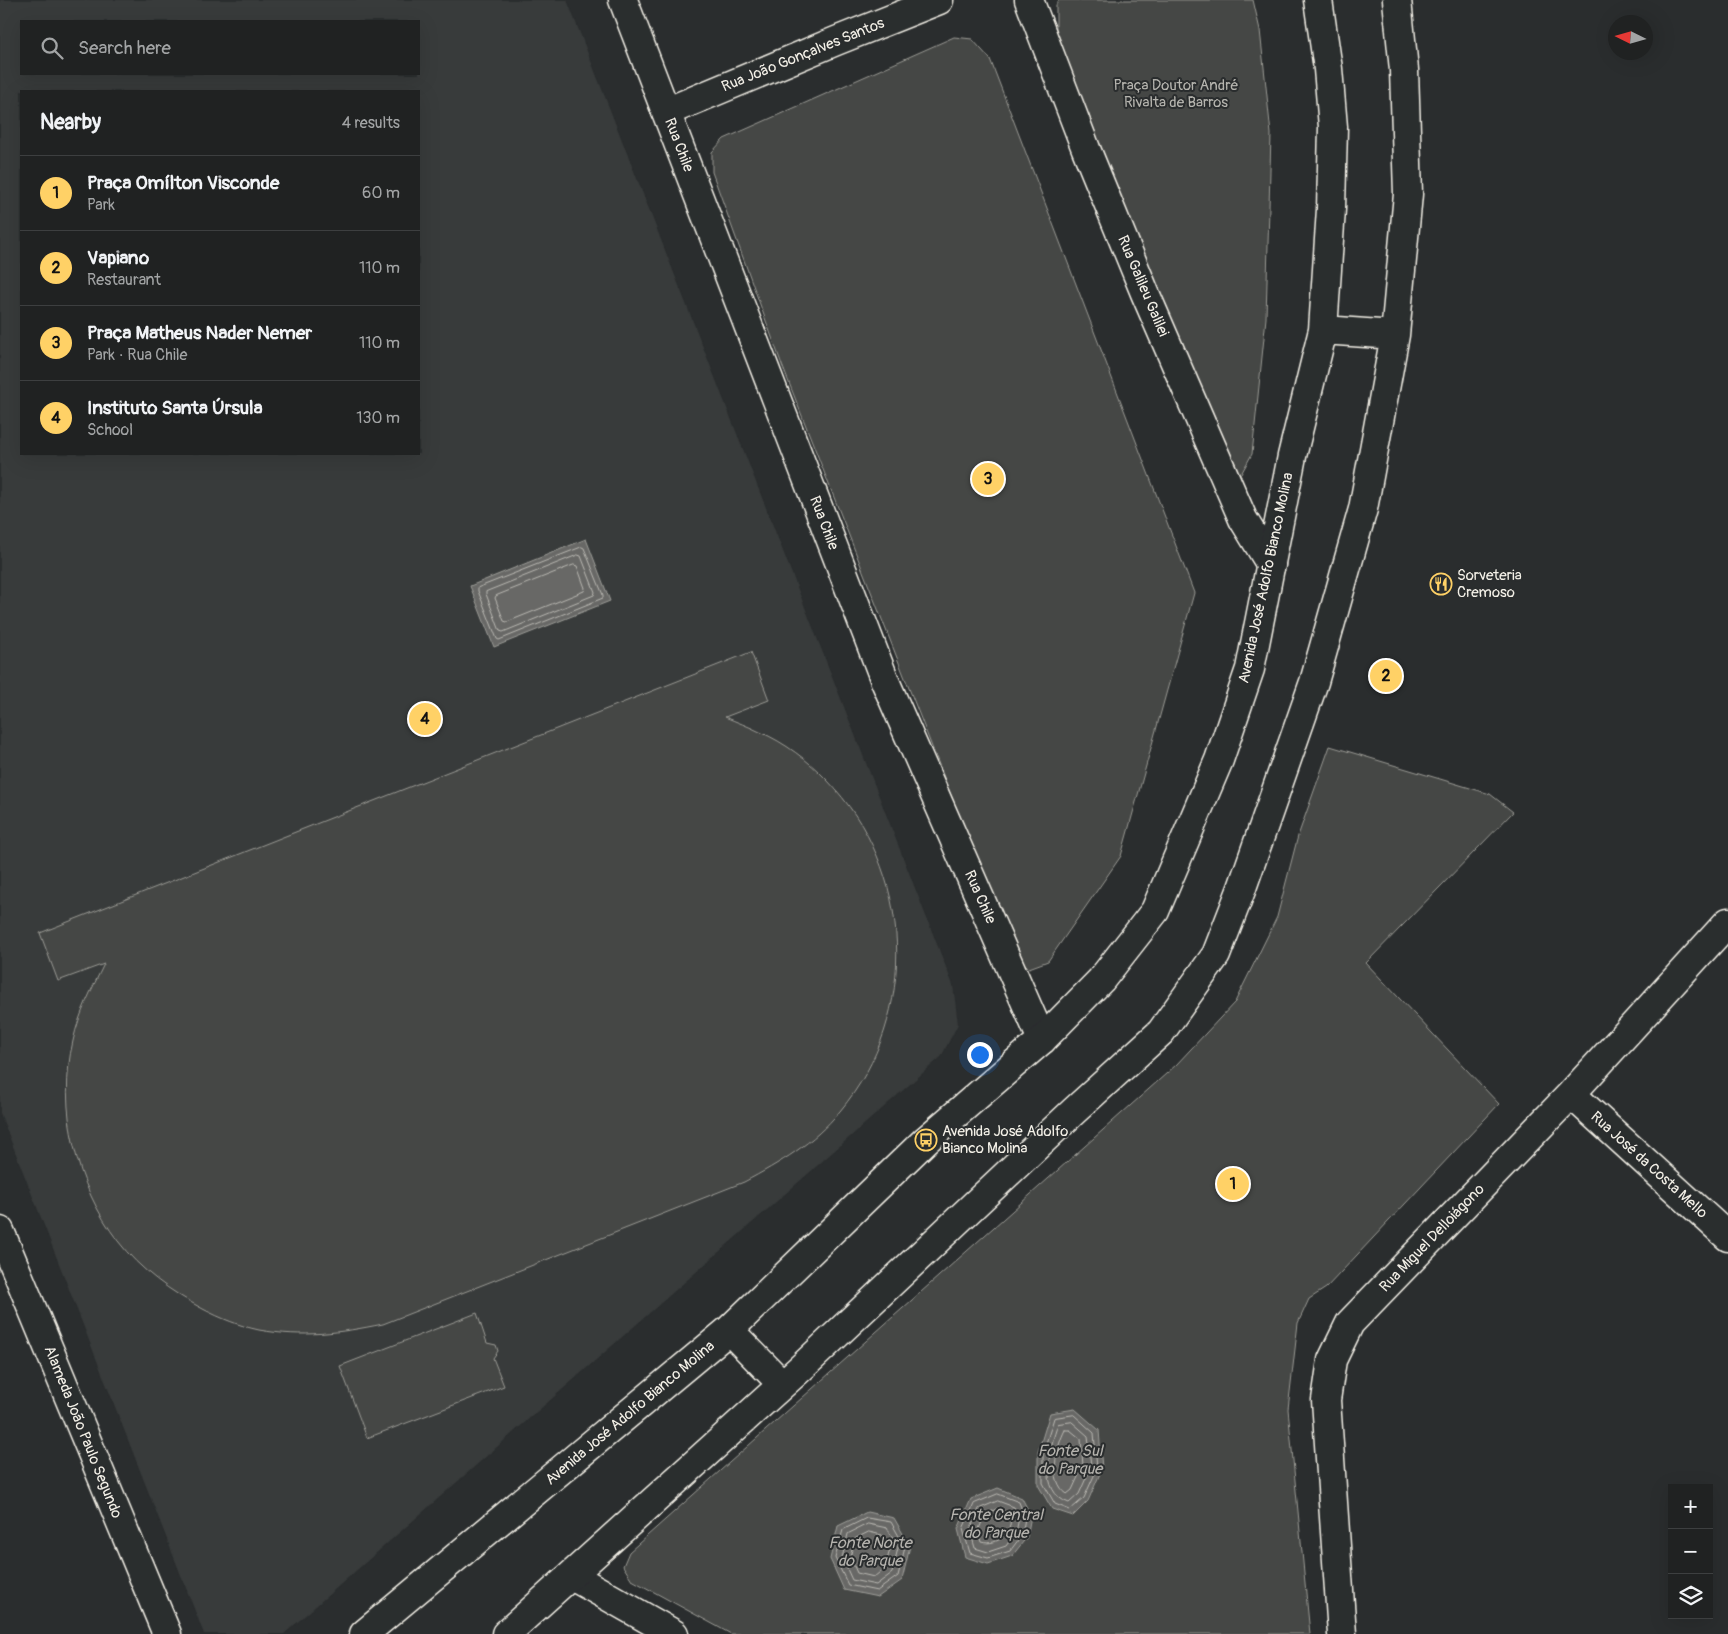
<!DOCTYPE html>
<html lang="en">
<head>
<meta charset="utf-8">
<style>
  body { margin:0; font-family:Pangolin,sans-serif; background:#2d2f2f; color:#f1f3f6 }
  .controls { position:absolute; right:15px; bottom:15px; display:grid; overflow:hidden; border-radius:0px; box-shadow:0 5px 20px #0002 }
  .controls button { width:45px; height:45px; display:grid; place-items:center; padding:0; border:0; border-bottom:1px solid #3d3f40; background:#202222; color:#f1f3f6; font:25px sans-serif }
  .compass { position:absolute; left:1608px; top:15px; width:45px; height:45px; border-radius:50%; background:#202222; box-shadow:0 5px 20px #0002; rotate:275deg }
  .you { position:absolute; left:979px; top:1054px; width:18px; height:18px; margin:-12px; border:4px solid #fff; border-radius:50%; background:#1a73e8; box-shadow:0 0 0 8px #1a73e833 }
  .badge { display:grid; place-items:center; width:32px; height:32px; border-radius:50%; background:#ffd166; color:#111; font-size:16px; font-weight:700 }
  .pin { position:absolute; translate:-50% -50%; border:2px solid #fff; box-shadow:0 1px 5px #0006 }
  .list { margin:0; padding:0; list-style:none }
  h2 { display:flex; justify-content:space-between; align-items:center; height:65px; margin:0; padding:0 20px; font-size:21px }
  h2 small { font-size:16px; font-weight:400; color:#a2a4a5 }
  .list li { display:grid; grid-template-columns:32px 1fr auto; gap:15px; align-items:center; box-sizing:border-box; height:75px; padding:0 20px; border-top:1px solid #3d3f40 }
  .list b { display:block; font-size:19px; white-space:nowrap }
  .list p { margin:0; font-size:16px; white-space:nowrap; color:#a2a4a5 }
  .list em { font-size:16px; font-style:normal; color:#a2a4a5 }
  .icon { flex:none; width:28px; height:28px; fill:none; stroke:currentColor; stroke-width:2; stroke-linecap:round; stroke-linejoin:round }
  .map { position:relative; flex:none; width:1728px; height:1634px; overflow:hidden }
  .search { position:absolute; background:#202222; box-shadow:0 5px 20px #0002; left:20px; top:20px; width:400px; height:55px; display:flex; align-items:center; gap:12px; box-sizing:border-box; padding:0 18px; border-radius:0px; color:#a2a4a5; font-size:19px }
  .panel { position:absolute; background:#202222; box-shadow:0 5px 20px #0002; left:20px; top:90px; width:400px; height:365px; border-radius:0px }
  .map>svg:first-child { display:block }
  .built { fill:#373a3a; fill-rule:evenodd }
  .green { fill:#444645; stroke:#9c9c96 }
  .water { fill:#676866; stroke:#9f9f9a }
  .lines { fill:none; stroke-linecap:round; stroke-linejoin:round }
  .shore { stroke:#bcbab4; stroke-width:1 }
  .minor-casing { stroke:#f4f1e8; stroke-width:31 }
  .secondary-casing { stroke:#f4f1e8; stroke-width:31 }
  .minor { stroke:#2a2d2e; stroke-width:28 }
  .secondary { stroke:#2a2d2e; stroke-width:28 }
  .labels { text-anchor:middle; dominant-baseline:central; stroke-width:4; stroke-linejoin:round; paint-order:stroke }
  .street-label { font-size:15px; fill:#f4f1e8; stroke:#2a2d2e }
  .park-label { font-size:15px; fill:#b6b5af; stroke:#2a2d2e }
  .poi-label { font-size:15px; fill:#f4f1e8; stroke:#2a2d2e; text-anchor:start }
  .water-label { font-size:16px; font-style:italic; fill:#b5b3ae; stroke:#2a2d2e }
</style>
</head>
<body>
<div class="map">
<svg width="1728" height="1634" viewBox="0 0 1728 1634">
  <rect width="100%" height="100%" fill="#2a2d2e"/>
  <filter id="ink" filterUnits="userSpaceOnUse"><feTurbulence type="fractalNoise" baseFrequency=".02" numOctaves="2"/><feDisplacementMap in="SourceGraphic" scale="10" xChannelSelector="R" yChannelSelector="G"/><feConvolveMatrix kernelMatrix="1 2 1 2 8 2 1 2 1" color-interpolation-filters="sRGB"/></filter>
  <g filter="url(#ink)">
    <path class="built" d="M0 0H567L953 985 958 1024 941 1057 284 1634H204L0 1113ZM21 21H419V74H21ZM21 91H419V454H21Z"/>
    <path class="green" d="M1059 0H1253L1260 30 1271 134 1266 318 1252 454 1241 474 1226 470 1097 144 1056 31V5Z
      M954 37 972 39 990 59 1194 593 1121 856 1048 961 1029 968 1013 953 782 365 712 172V152L724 139Z
      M751 652 769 700 725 717C737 722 748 726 760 732 784 742 809 761 827 780 914 870 921 1014 840 1111 814 1143 780 1163 744 1182L383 1324C339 1333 304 1338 259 1330 240 1326 220 1318 203 1309 171 1292 140 1270 118 1241 76 1186 57 1108 73 1041 79 1013 92 989 104 964L58 981 40 933Z
      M1330 746 1490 794 1513 812 1366 963 1499 1104 1326 1288 1309 1299 1298 1323 1288 1409 1310 1634H731L632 1580 623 1566 629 1552 1176 1065 1235 1002 1277 917 1298 836Z
      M477 1313 487 1343 496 1345 498 1351 493 1358 504 1386 367 1438 340 1366Z"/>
    <path class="water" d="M586 539 610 601 494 647 470 586Z
      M1075 1409 1099 1430 1102 1469 1088 1501 1073 1516 1052 1509 1038 1485V1452L1050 1413Z
      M998 1488 1022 1498 1031 1516 1027 1537 1012 1556 988 1564 965 1557 958 1529 971 1499Z
      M867 1512 894 1518 910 1546 902 1580 878 1597 844 1590 830 1559 838 1526Z"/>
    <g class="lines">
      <path class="shore" d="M582 547 584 548 603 595V598L499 640 497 639 478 591V588Z
        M578 555 581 556 595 592 594 595 503 632 500 631 486 594V592Z
        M574 565 577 566 585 588 584 591 507 622 504 621 495 598 496 596Z
        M1074 1415 1094 1433 1097 1469 1084 1498 1070 1510 1055 1504 1043 1483V1453L1054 1418Z
        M1072 1422 1088 1436 1091 1467 1079 1494 1069 1503C1037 1492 1050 1447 1058 1424Z
        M1065 1430H1070L1081 1439 1083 1466 1072 1490 1067 1494C1048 1481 1056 1447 1065 1430Z
        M998 1494 1019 1502 1025 1518 1022 1535 1010 1551 988 1558 970 1553 963 1529 974 1504Z
        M998 1501 1014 1507 1019 1518 1016 1532 1006 1546 988 1552 975 1548 970 1530 979 1509Z
        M997 1509 1008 1513C1017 1530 998 1547 981 1542L978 1531 985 1515Z
        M867 1518 891 1522 905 1547 898 1576 877 1591 848 1585 835 1558 843 1530Z
        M868 1524 887 1528 898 1548 892 1573 876 1585 852 1580 842 1558 848 1534Z
        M869 1532 882 1535 890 1549 885 1568 874 1577 857 1573 850 1557 855 1539Z"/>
      <g class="minor-casing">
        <path id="minor" d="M623 0 885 681 1042 1040
          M1029 0 1086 149 1145 293 1243 519 1271 565
          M666 112 836 41 939 0
          M1571 1094 1728 1237
          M0 1231 167 1634
          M572 1576 674 1634
          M1342 1634 1326 1400 1332 1360 1350 1323 1571 1094 1728 922"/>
      </g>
      <g class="secondary-casing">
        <path id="secondary" d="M1323 330 1395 335
          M729 1330 782 1384
          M364 1634 729 1330 926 1140 1042 1040 1101 980 1155 911 1219 760 1250 669 1292 456 1323 330 1331 209 1333 127 1328 69 1318 0
          M506 1634 802 1367 1074 1111 1161 1032 1216 955 1242 888 1314 682 1363 509 1395 335 1408 194 1404 70 1397 0"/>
      </g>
      <use href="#minor" class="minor"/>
      <use href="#secondary" class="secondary"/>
    </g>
  </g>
  <defs>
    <g id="restaurant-ring" transform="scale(1.125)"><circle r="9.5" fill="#2a2d2e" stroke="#ffd166" stroke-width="1.5"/><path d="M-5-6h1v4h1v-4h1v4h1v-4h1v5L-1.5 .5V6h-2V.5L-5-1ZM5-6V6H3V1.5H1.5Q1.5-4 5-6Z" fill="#ffd166"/></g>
    <g id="bus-ring" transform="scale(1.125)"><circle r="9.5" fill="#2a2d2e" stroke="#ffd166" stroke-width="1.5"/><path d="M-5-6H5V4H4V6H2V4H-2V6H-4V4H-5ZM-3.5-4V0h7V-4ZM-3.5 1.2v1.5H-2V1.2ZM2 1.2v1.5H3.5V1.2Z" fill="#ffd166"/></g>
  </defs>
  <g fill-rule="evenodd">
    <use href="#restaurant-ring" x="1441" y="584"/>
    <use href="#bus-ring" x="926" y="1140"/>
  </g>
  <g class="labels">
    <g class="street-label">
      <text transform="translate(803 55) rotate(-22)">Rua João Gonçalves Santos</text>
      <text transform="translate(679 145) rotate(69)">Rua Chile</text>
      <text transform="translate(1143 286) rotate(67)">Rua Galileu Galilei</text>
      <text transform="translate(824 523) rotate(69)">Rua Chile</text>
      <text transform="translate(1266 578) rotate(-78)">Avenida José Adolfo Bianco Molina</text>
      <text transform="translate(980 897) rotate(66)">Rua Chile</text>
      <text transform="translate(1649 1165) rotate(42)">Rua José da Costa Mello</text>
      <text transform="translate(1432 1238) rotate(-46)">Rua Miguel Delloiágono</text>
      <text transform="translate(630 1413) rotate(-40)">Avenida José Adolfo Bianco Molina</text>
      <text transform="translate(83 1432) rotate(68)">Alameda João Paulo Segundo</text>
    </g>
    <g class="park-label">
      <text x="1176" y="85">Praça Doutor André<tspan x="1176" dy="17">Rivalta de Barros</tspan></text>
    </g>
    <g class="poi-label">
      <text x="1457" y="575">Sorveteria<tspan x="1457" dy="17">Cremoso</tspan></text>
      <text x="942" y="1131">Avenida José Adolfo<tspan x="942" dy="17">Bianco Molina</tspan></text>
    </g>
    <g class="water-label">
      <text x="1070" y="1451">Fonte Sul<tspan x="1070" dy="18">do Parque</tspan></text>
      <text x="996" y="1515">Fonte Central<tspan x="996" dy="18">do Parque</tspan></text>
      <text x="870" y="1543">Fonte Norte<tspan x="870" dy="18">do Parque</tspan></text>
    </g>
  </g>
</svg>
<div class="controls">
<button>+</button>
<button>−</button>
<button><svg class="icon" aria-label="layers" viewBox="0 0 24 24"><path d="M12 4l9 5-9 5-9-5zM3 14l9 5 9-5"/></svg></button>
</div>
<svg class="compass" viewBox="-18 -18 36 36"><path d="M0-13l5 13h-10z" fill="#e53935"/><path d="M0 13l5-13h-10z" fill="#a2a4a5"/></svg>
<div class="you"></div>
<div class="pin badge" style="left:1233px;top:1184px">1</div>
<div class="pin badge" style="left:1386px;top:676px">2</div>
<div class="pin badge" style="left:988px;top:479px">3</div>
<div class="pin badge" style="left:425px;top:719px">4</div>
<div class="search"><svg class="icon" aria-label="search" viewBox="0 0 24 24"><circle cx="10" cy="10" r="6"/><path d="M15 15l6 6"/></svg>Search here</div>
<section class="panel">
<h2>Nearby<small>4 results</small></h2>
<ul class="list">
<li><span class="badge">1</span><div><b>Praça Omílton Visconde</b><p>Park</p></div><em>60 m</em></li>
<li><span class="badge">2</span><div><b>Vapiano</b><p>Restaurant</p></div><em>110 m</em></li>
<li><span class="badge">3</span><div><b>Praça Matheus Nader Nemer</b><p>Park · Rua Chile</p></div><em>110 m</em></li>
<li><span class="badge">4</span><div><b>Instituto Santa Úrsula</b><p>School</p></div><em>130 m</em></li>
</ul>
</section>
</div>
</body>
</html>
